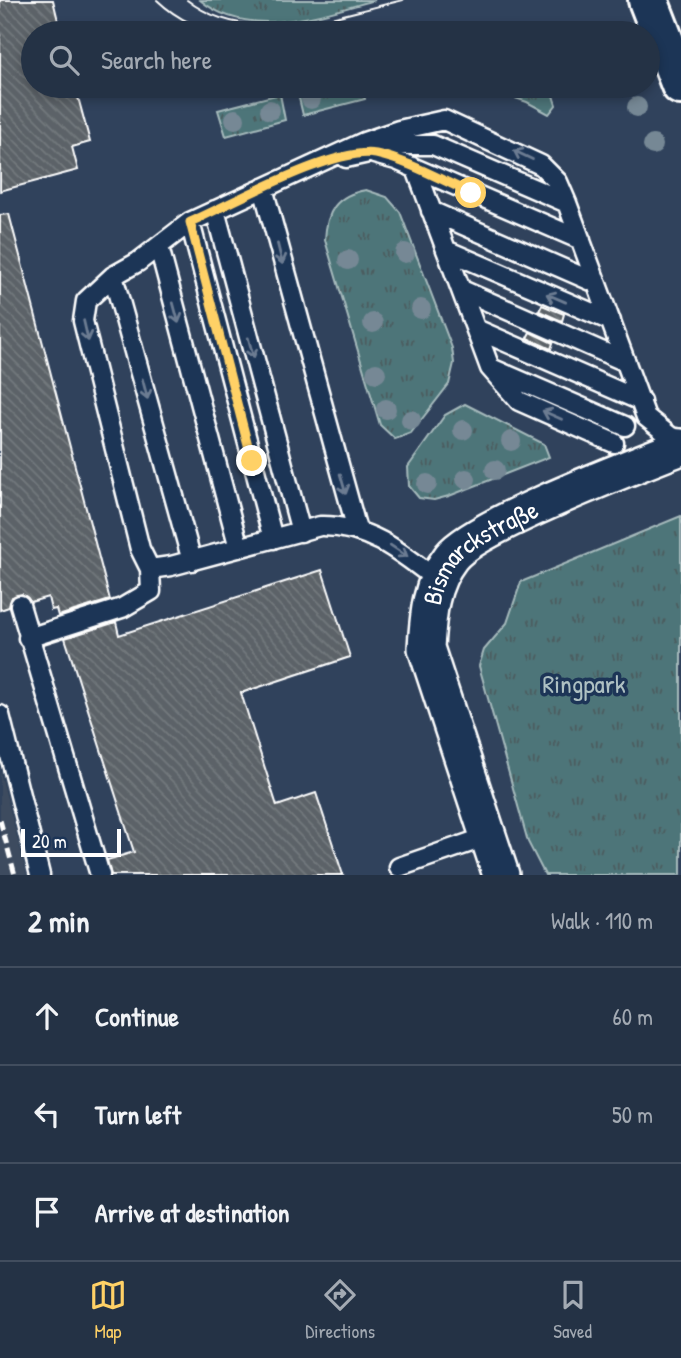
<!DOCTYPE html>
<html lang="en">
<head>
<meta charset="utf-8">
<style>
  body { margin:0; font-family:"Patrick Hand",sans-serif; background:#2c3a4c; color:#f1f3f6 }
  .scale { position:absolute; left:21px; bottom:18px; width:100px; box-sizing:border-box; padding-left:7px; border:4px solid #fff; border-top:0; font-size:19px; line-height:24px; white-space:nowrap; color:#fff; -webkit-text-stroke:5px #1d3557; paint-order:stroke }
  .stop { position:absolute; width:21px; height:21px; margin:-16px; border:5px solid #ffd166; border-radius:50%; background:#fff }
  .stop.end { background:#ffd166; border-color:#fff; box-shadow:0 2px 7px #0008 }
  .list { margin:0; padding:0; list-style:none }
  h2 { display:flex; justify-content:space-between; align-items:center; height:91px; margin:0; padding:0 28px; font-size:30px }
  h2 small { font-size:23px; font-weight:400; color:#a3aab3 }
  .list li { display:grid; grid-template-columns:46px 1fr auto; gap:21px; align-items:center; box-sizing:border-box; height:98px; padding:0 28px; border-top:2px solid #414d5e }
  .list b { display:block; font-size:26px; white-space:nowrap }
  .list em { font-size:23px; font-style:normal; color:#a3aab3 }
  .icon { flex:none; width:38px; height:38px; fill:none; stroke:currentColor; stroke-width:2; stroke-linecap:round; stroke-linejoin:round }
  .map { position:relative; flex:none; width:681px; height:875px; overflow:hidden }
  .search { position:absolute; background:#243245; box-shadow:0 4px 10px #0003; left:21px; right:21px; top:21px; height:77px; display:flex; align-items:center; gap:18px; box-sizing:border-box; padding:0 24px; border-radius:38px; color:#a3aab3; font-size:26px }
  .sheet { height:385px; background:#243245 }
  nav { display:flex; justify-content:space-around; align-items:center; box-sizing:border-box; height:98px; border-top:2px solid #414d5e; background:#243245; font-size:19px; color:#a3aab3 }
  nav a { display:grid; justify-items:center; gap:4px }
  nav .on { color:#ffd166 }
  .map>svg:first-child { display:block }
  .built { fill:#3d4c5f }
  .park { fill:url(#park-tufts); stroke:#a6babc; stroke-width:2 }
  .building { fill:url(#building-back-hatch); stroke:#fff; stroke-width:2 }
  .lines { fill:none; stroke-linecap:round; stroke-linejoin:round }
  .lane-casing { stroke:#fff; stroke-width:23 }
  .street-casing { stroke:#fff; stroke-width:40 }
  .secondary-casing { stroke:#fff; stroke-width:44 }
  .lane { stroke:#1d3557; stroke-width:18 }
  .street { stroke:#1d3557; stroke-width:35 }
  .secondary { stroke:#1d3557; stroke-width:38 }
  .tram { stroke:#fff; stroke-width:2 }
  .rail { stroke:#fff; stroke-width:5; stroke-dasharray:10 5; stroke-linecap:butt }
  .tree { fill:#768895 }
  .oneway { stroke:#6c7c92 }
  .route { stroke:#ffd166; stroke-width:9 }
  .labels { text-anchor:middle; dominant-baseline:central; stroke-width:7; stroke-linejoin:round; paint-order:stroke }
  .street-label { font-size:26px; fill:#fff; stroke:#1d3557 }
  .park-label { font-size:26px; fill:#afc1c3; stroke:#1d3557 }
</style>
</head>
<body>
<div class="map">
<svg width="681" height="875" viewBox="0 0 681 875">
  <defs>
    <pattern id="park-tufts" width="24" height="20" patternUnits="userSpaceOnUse" patternTransform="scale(1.75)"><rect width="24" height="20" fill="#4d7579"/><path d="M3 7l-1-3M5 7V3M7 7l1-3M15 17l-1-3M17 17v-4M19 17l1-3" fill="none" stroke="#4c5c5e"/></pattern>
    <pattern id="building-back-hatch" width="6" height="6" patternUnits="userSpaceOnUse" patternTransform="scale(1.75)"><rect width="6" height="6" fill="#5b6267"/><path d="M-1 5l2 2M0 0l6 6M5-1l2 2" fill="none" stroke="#747a7e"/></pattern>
  </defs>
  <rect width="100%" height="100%" fill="#30425c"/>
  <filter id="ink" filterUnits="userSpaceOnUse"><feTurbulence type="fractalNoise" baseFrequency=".0143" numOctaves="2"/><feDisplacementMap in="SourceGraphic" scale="14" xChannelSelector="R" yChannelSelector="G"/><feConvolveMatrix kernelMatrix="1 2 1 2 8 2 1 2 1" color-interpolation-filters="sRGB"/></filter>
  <g filter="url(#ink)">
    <path class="built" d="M0 772 27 875H0Z"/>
    <path class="park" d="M200 0H375C321 15 249 41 200 0Z
      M314 86H362L365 99 303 115 297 90Z
      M480 86H550L556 105 549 114 527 102Z
      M280 94 285 120 226 136 218 110Z
      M366 190 387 197 400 212 452 348 454 363 449 384 411 433 395 439 380 425 325 240C326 212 336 195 366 190Z
      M465 404 544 444 549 457 449 496 434 500 419 498 409 486 408 467 445 415Z
      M681 516V875H545L528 842 479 666 484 650 507 623 521 582Z"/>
    <path class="building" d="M0 0H53L61 33H33V86H75L90 142 72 147 78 170 0 191Z
      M9 214 110 600 58 616 56 609 51 610 48 597 31 602 22 594 12 597 9 607 0 610V215Z
      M542 305 564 314 562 321 539 311Z
      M530 332 553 343 551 349 527 338Z
      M322 570 350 657 241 693 277 806 316 793 343 875H111L107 860 134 852 65 638 116 622 119 635Z"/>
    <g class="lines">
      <g class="lane-casing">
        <path id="lane" d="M374 154 396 160 581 240
          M346 158 405 145H433L567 203
          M416 169 490 368 519 401 614 443
          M263 188 357 530
          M215 210 301 532
          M431 211 596 283
          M190 222 273 539
          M159 247 239 548
          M446 250 611 321
          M113 276 192 561
          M462 290 626 362
          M476 329 641 401
          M491 368 625 426
          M150 569 171 566 320 526C368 525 401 552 437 580
          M20 605 100 875
          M28 638 122 608 151 591 150 569 140 549 83 321 86 301 113 276 138 262 190 222 364 142 399 130 444 120 541 165 558 182 567 203 646 417 671 437 681 439
          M0 715 40 875
          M399 867 486 837"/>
      </g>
      <g class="street-casing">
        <g id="street">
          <path id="s1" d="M501 875 426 648C428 615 430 584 451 557 476 525 636 465 681 447"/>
        </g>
      </g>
      <g class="secondary-casing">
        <path id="secondary" d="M648 0 681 85"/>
      </g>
      <use href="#lane" class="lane"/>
      <use href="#street" class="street"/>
      <use href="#secondary" class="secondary"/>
      <path class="tram" d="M157 0C178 20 202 31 230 33
        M187 0C232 35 286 26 338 17
        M331 18 403 0"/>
      <path class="rail" d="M0 820 15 875"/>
    </g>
    <g class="tree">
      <circle cx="311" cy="99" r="10"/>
      <circle cx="637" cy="107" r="10"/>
      <circle cx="270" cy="110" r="10"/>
      <circle cx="235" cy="119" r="10"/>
      <circle cx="653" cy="145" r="10"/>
      <circle cx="405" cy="253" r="10"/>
      <circle cx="348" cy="260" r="10"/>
      <circle cx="421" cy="309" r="10"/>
      <circle cx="373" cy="323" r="10"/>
      <circle cx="376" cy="373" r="10"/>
      <circle cx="386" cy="409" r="10"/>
      <circle cx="411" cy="420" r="10"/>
      <circle cx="463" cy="430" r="10"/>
      <circle cx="511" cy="441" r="10"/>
      <circle cx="495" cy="470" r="10"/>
      <circle cx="466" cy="479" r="10"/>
      <circle cx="427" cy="484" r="10"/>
    </g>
    <defs><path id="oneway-shaft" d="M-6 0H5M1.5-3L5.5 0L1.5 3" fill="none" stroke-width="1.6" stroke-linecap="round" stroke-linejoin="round" transform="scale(1.75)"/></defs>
    <g class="oneway">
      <use href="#oneway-shaft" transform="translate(523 155) rotate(-154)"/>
      <use href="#oneway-shaft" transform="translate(280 254) rotate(76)"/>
      <use href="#oneway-shaft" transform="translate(556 298) rotate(-157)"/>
      <use href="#oneway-shaft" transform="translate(176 313) rotate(75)"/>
      <use href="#oneway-shaft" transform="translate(86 331) rotate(77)"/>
      <use href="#oneway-shaft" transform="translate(251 348) rotate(75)"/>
      <use href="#oneway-shaft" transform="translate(145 389) rotate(75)"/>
      <use href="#oneway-shaft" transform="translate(552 415) rotate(-156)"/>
      <use href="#oneway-shaft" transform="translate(343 484) rotate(74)"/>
      <use href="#oneway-shaft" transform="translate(399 551) rotate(34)"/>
    </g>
  </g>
  <g class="lines" filter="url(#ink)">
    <path class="route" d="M252 461 190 222C231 204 335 146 376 154 409 161 441 180 471 193"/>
  </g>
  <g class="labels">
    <g class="street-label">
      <text stroke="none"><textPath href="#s1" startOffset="359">Bismarckstraße</textPath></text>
    </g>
    <g class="park-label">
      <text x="584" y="683">Ringpark</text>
    </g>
  </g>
</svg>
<div class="scale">20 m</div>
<div class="stop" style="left:471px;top:193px"></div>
<div class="stop end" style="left:252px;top:461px"></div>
<div class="search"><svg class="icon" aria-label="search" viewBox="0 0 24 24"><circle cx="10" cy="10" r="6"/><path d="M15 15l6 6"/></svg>Search here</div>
</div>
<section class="sheet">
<h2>2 min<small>Walk · 110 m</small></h2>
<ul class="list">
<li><svg class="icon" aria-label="ahead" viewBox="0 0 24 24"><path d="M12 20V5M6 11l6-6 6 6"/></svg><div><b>Continue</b></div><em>60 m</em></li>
<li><svg class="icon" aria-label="left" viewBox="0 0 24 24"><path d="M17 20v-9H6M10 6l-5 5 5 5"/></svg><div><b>Turn left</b></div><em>50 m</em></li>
<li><svg class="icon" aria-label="arrive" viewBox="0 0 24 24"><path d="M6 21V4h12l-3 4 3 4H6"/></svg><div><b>Arrive at destination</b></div></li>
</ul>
</section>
<nav>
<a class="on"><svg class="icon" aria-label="map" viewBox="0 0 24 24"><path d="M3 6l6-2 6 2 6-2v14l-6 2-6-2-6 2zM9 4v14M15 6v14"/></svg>Map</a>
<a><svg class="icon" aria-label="directions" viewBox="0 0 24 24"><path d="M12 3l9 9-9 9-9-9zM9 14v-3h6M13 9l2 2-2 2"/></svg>Directions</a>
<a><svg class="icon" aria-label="saved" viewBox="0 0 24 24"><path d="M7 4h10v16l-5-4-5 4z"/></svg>Saved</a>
</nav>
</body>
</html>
